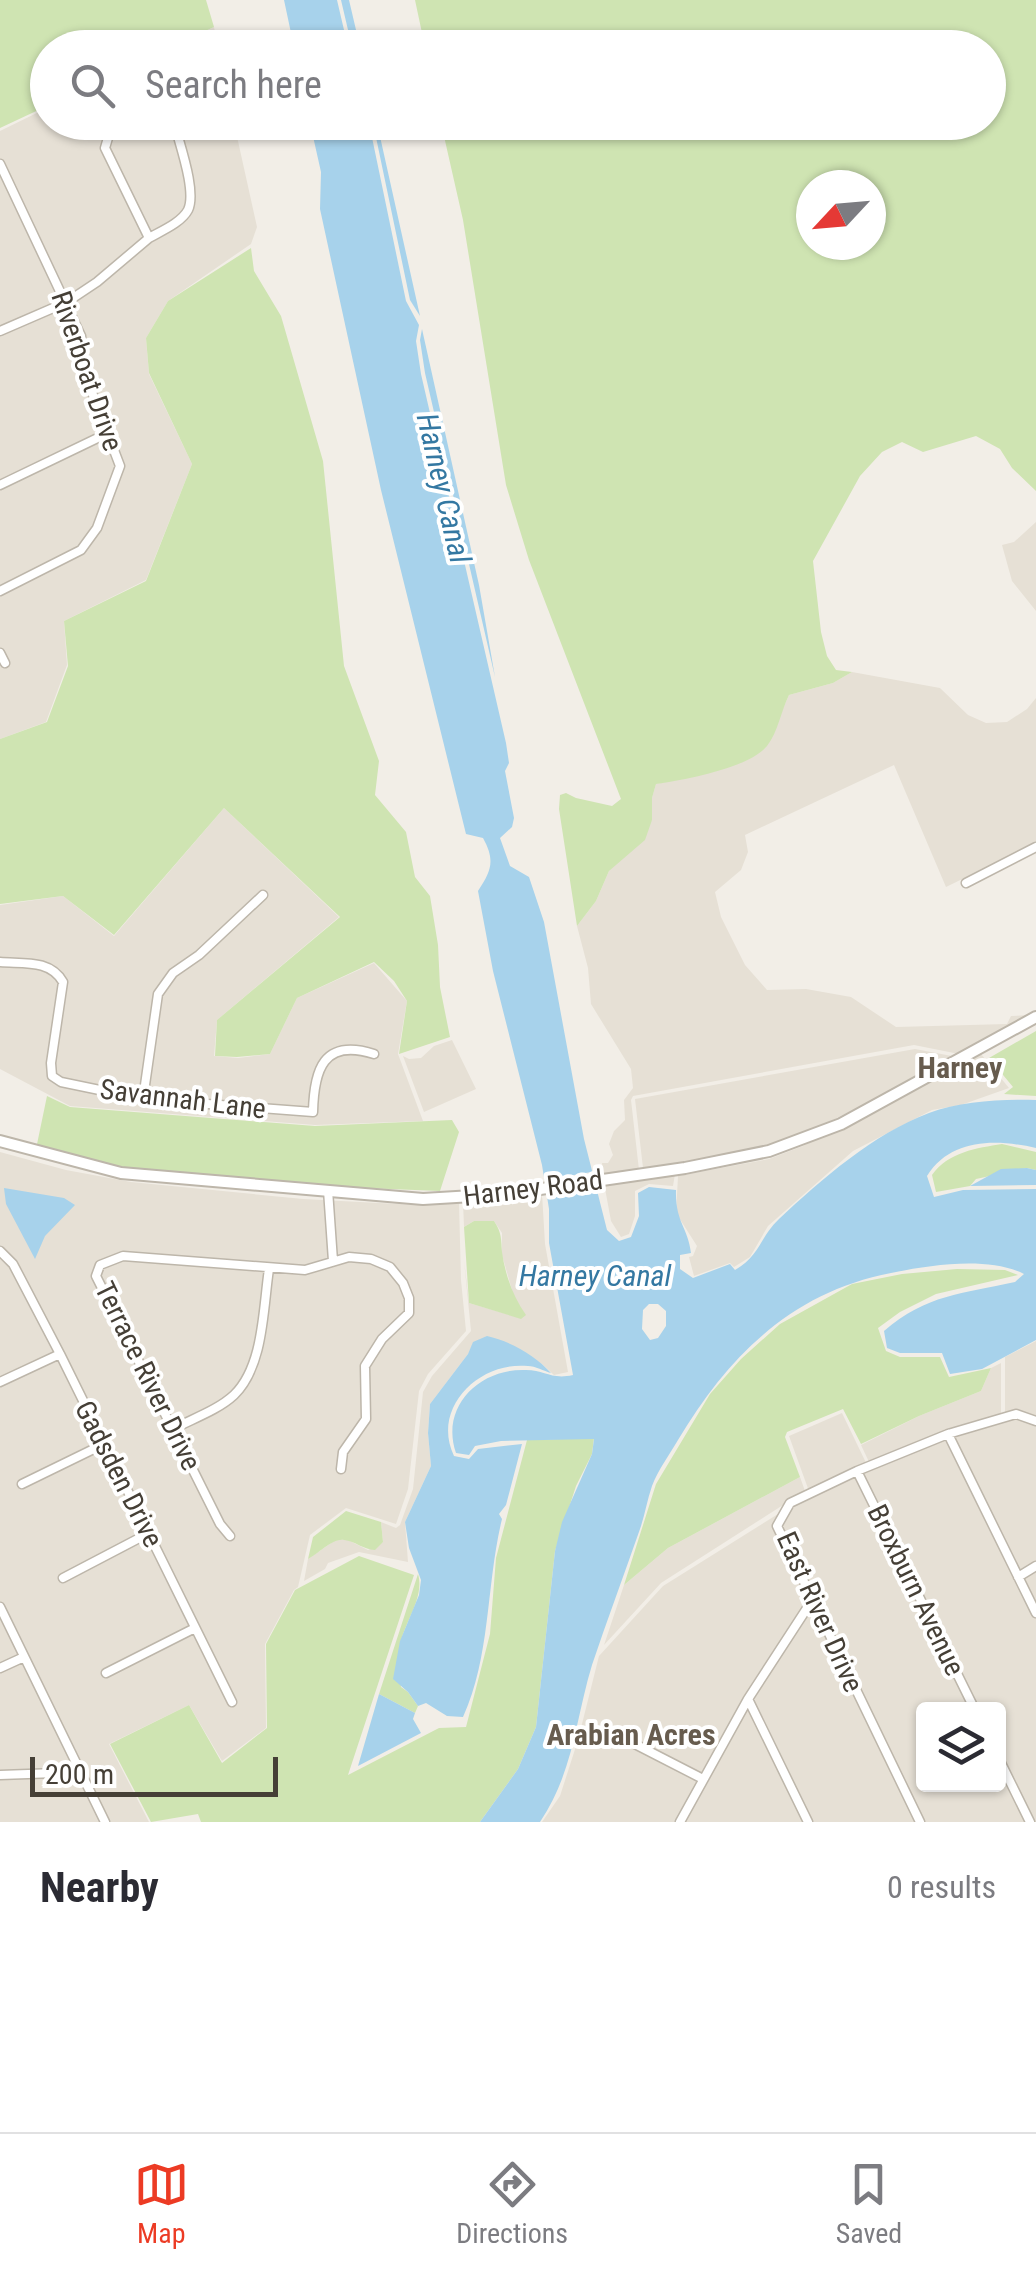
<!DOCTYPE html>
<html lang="en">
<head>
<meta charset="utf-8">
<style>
  body { margin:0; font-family:"Roboto Condensed",sans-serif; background:#f7f7f7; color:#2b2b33 }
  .controls { position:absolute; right:30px; bottom:30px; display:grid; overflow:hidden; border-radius:10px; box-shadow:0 2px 8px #0004 }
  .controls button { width:90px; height:90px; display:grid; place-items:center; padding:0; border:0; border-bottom:2px solid #e1e1e2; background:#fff; color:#2b2b33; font:50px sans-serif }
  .compass { position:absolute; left:796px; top:170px; width:90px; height:90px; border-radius:50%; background:#fff; box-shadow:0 2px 8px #0004; rotate:244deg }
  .scale { position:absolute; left:30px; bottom:25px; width:248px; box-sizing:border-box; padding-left:10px; border:5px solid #453f36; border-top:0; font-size:28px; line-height:35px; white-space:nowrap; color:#453f36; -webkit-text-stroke:8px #fff; paint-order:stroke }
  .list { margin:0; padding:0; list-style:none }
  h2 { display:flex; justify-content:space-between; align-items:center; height:130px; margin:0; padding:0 40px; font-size:42px }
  h2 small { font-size:32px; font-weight:400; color:#7c7c81 }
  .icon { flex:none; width:55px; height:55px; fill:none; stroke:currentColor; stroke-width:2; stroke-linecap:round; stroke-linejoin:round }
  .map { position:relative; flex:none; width:1036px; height:1822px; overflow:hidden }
  .search { position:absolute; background:#fff; box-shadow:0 2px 8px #0004; left:30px; right:30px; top:30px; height:110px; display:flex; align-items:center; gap:25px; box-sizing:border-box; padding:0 35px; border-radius:55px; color:#7c7c81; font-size:38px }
  .sheet { height:310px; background:#fff }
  nav { display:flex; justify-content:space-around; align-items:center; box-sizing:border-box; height:140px; border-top:2px solid #e1e1e2; background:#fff; font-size:28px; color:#7c7c81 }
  nav a { display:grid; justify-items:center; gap:5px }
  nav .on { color:#ec3b24 }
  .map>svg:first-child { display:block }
  .residential { fill:#e6e0d5; fill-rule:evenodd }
  .green { fill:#cfe4b2; fill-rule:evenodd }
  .water { fill:#a7d2eb; fill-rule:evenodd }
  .pier { fill:#f2eee7 }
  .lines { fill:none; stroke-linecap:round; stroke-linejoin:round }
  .minor-casing { stroke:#bdb6aa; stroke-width:11 }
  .tertiary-casing { stroke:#bdb6aa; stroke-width:14 }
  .minor { stroke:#fff; stroke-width:8 }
  .tertiary { stroke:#fff; stroke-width:10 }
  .labels { text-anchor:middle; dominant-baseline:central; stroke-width:8; stroke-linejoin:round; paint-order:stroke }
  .street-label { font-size:28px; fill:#453f36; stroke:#fff }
  .water-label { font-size:30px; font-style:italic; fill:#3478a2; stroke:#fff }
  .neighbourhood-label { font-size:30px; font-weight:bold; fill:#675c4e; stroke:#fff }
</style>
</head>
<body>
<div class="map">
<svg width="1036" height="1822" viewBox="0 0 1036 1822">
  <rect width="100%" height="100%" fill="#f2eee7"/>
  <path class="residential" d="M214 27 218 47H172H173Z
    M47 108 48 122 234 123 257 227 251 244 168 301 146 338 149 374 192 464 146 580 64 621 67 665 46 722 0 739V131Z
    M1036 522V611L1012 581 1002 545 1014 542Z
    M852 672 940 688 968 715 986 723 1007 722 1027 709 1036 698V843L946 887 894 765 745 835 748 852 741 870 715 892 721 917 745 965 767 990 806 989 851 997 896 1027 1007 1024 1011 1016 1032 1015 959 1054 914 1045 633 1096 631 1100 639 1170 603 1175 602 1163H608L613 1155 609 1144 614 1131 625 1120 624 1100 633 1088 631 1069 591 1004 588 968 577 926 596 901 609 871 652 820V798L656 784 711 772 765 748 789 695 833 683Z
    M224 808 339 917 217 1020 214 1056 238 1058 270 1054 297 998 374 963 407 1001 398 1054 423 1121 315 1125 70 1106 0 1069V905L63 896 114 936Z
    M452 1040 476 1089 424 1112 403 1056 409 1059 421 1058 434 1046Z
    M915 1049 957 1057 821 1126 757 1150 643 1168 635 1099Z
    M981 1054 1009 1088 961 1105 932 1110 853 1151 768 1226 750 1257 734 1267 730 1263 694 1276 689 1257 693 1256 697 1246 676 1213 678 1176 769 1159 803 1146Z
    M0 1152 66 1170 131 1182 303 1199 417 1205 459 1203 461 1280 466 1331 428 1374 419 1391 408 1489 396 1524 346 1508 310 1535 298 1587 294 1590 265 1644 266 1728 222 1761 189 1705 109 1744 149 1822H0Z
    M675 1174 673 1186 649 1184 635 1191V1216L629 1234 621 1237 611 1221 604 1183Z
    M542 1193 545 1244 568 1372 554 1375 542 1364 474 1342 468 1354 430 1404 428 1433 431 1466 405 1522 408 1562 359 1552 328 1563 325 1569 304 1581 308 1559 334 1541 346 1539 368 1550 383 1542 381 1522 396 1528 400 1525 413 1489 423 1392 432 1376 471 1331 464 1260 469 1303 520 1318 502 1255V1233L494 1221H474L464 1227 463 1202Z
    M1036 1341V1822H542L560 1796 578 1740 599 1656 663 1586 810 1494 789 1436 842 1413 870 1471 961 1433 1005 1420V1357ZM924 1710H998V1784H924Z
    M1001 1363V1414L950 1429 869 1462 861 1445 919 1416 981 1391 991 1368Z
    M800 1477 805 1491 661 1583 604 1645 624 1585 668 1548Z"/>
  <path class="green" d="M0 0H206L214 27 171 47 48 48 47 106 0 128Z
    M415 0H1036V491L1012 468 1000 449 976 436 923 452 902 442 882 452 860 476 813 561 821 632 827 656 836 670 852 672 833 683 789 695C781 711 778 732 767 746 749 768 684 780 656 784L652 798V820L645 840 609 871 596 901 577 926 559 809 560 795 566 793 576 798 612 806 621 799 529 560 506 485 463 220 441 123 988 122V48L425 47ZM811 185H871V245H811Z
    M251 248 254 271 281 316 323 461 344 666 379 761 375 795 406 832 415 877 430 896 438 945 440 987 450 1037 399 1054 407 1001 394 981 374 962 297 998 270 1054 237 1057 215 1056 217 1020 340 917 224 808 114 935 63 896 0 904V739L47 722 68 666 64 621 146 581 192 464 149 373 146 338 168 301Z
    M1036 1031V1096L1004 1094 1013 1087 989 1058Z
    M47 1096 70 1107 315 1126 452 1120 459 1132 440 1191 314 1186 139 1173 36 1149Z
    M1002 1144 1036 1152V1170L1027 1168 976 1179 970 1186 936 1192 932 1175C948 1152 977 1148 1002 1144Z
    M474 1221H494C502 1233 501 1239 502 1252 505 1274 513 1297 526 1315L521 1319 469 1303 464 1227Z
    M957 1269 1005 1270 1018 1275 936 1294 900 1312 878 1328 886 1351 900 1357H940L949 1377 991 1368 981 1391 919 1416 861 1444 843 1409 787 1432 785 1437 800 1477 668 1548 624 1585 656 1484 710 1394 741 1359 780 1324 852 1284 902 1274Z
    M594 1438 592 1454 576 1486 555 1551 536 1727 518 1769 480 1822H201L198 1814 151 1822 110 1744 189 1705 222 1763 267 1728 266 1644 295 1590 359 1556 414 1575 348 1775 439 1728 466 1727 490 1634 496 1558 527 1440Z
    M346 1511 381 1522 383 1542 375 1550C364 1550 355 1541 344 1540 333 1538 318 1554 308 1559L313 1537Z
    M418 1574C425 1597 404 1623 400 1645 397 1658 400 1673 401 1687L408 1692 418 1706 415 1713 379 1694Z"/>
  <path class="water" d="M284 0H337L348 47H294Z
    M341 0H349L360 47H352Z
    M310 123H369L406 301 419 325 416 341 421 374 506 743 509 763 505 771 514 818 512 827 500 838 510 866 529 877 544 922 584 1139 607 1230 619 1241 631 1237 639 1216 638 1193 649 1187 676 1190C675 1222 688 1227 691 1253L680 1255V1269L693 1278 730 1264 735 1270C761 1255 759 1238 779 1219 822 1179 873 1134 929 1113 961 1101 1002 1099 1036 1100V1148C996 1139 951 1138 927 1176L934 1197 963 1190 1036 1189V1340L982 1369 950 1374 942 1353H900L887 1348 884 1331C927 1294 962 1294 1015 1282L1024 1274C988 1256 930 1265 891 1273 792 1292 728 1356 678 1440 670 1454 658 1470 652 1486 647 1500 645 1515 640 1529 624 1575 607 1620 592 1665 575 1721 574 1771 540 1822H480L518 1769 536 1727 555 1551 562 1522 592 1454 594 1439 501 1441 475 1446 469 1455 456 1453C440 1407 479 1368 526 1370 545 1370 551 1380 573 1375L549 1243V1209L542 1165 493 971 478 891C492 870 495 860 483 838L466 834 381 490 320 209 321 172ZM649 1304H658L666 1311V1326L658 1338 650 1340 642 1329 643 1310Z
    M373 123H377L420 316 410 300Z
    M422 329 479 585 495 677 425 373 420 340Z
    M1027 1168 1036 1170V1185L970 1186 1001 1169Z
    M4 1188 64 1198 75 1205 45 1236 35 1259 6 1204Z
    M487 1336C510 1341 536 1356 551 1373 544 1371 535 1366 528 1366 479 1361 431 1408 454 1456L469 1459 478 1449 522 1444 506 1505 499 1514 502 1519C486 1584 491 1656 463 1717L447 1716 426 1703 418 1706 408 1692 393 1679 400 1641 419 1595 421 1580 409 1548 405 1522 431 1466 428 1433 430 1404 468 1354 473 1342Z
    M379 1694 415 1713 413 1719 421 1733 358 1766Z"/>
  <path class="pier" d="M597 1171 602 1189 542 1198 540 1181Z"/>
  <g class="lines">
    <g class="minor-casing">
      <path id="minor" d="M129 122 110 131 105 148 149 238C161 231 181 223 188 210 197 191 179 143 174 122
        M0 164 81 336 85 374 120 466 97 528 81 550 0 591
        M0 331 67 302 97 282 149 238
        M0 485 108 433
        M0 653 5 663
        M966 883 1036 847
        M0 962C23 964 50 959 63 982L51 1063 52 1076 61 1082 143 1099 313 1112C314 1070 323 1038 374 1054
        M143 1099 158 994 173 973 199 955 263 895
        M328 1190 333 1261
        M0 1251 13 1264 60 1354 232 1702
        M0 1382 60 1354
        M173 1429C192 1419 218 1410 234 1395 264 1366 263 1308 269 1269
        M948 1434 1036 1613
        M857 1471 975 1710
        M22 1484 104 1444
        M230 1536 220 1524 96 1276 100 1265 123 1256 305 1270 349 1257 371 1259 390 1267 403 1283 409 1298V1313L382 1339 365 1366 366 1419 343 1452 341 1469
        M1018 1577 1036 1566
        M63 1578 149 1533
        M0 1607 105 1822
        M0 1668 24 1657
        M106 1673 195 1628
        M748 1699 808 1822
        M627 1740 703 1779
        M998 1757 1030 1822
        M0 1775 56 1773 77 1765
        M680 1822 748 1699 811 1602
        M920 1822 777 1526 790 1503 857 1471 948 1434 1016 1414 1036 1421"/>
    </g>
    <g class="tertiary-casing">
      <path id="tertiary" d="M0 1141 121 1173 423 1199 506 1194 685 1168 769 1151 841 1124 1036 1017"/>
    </g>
    <use href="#minor" class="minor"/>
    <use href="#tertiary" class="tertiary"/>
  </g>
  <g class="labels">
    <g class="street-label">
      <text transform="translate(87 371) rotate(71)">Riverboat Drive</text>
      <text transform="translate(183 1099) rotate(7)">Savannah Lane</text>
      <text transform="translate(533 1188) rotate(-7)">Harney Road</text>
      <text transform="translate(148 1376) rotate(64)">Terrace River Drive</text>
      <text transform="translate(119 1474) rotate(63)">Gadsden Drive</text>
      <text transform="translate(916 1590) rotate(64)">Broxburn Avenue</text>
      <text transform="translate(820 1612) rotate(66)">East River Drive</text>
    </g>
    <g class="water-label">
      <text transform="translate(444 488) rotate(77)">Harney Canal</text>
      <text x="595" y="1275">Harney Canal</text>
    </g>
    <g class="neighbourhood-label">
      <text x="960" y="1067">Harney</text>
      <text x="631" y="1734">Arabian Acres</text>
    </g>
  </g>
</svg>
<div class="controls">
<button><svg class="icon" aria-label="layers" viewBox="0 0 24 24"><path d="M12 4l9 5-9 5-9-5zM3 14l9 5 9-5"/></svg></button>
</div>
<svg class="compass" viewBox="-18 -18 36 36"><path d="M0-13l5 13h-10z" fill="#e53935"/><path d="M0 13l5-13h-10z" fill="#7c7c81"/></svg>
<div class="scale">200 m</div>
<div class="search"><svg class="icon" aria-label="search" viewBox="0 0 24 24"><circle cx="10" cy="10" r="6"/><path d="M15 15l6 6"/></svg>Search here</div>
</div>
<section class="sheet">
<h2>Nearby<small>0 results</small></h2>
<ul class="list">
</ul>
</section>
<nav>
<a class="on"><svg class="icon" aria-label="map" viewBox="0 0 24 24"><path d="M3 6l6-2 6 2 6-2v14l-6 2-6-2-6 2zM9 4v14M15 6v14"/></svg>Map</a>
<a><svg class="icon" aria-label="directions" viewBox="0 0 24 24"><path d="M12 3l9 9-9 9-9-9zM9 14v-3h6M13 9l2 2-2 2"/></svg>Directions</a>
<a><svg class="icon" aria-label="saved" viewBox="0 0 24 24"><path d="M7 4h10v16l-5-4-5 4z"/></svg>Saved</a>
</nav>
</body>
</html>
